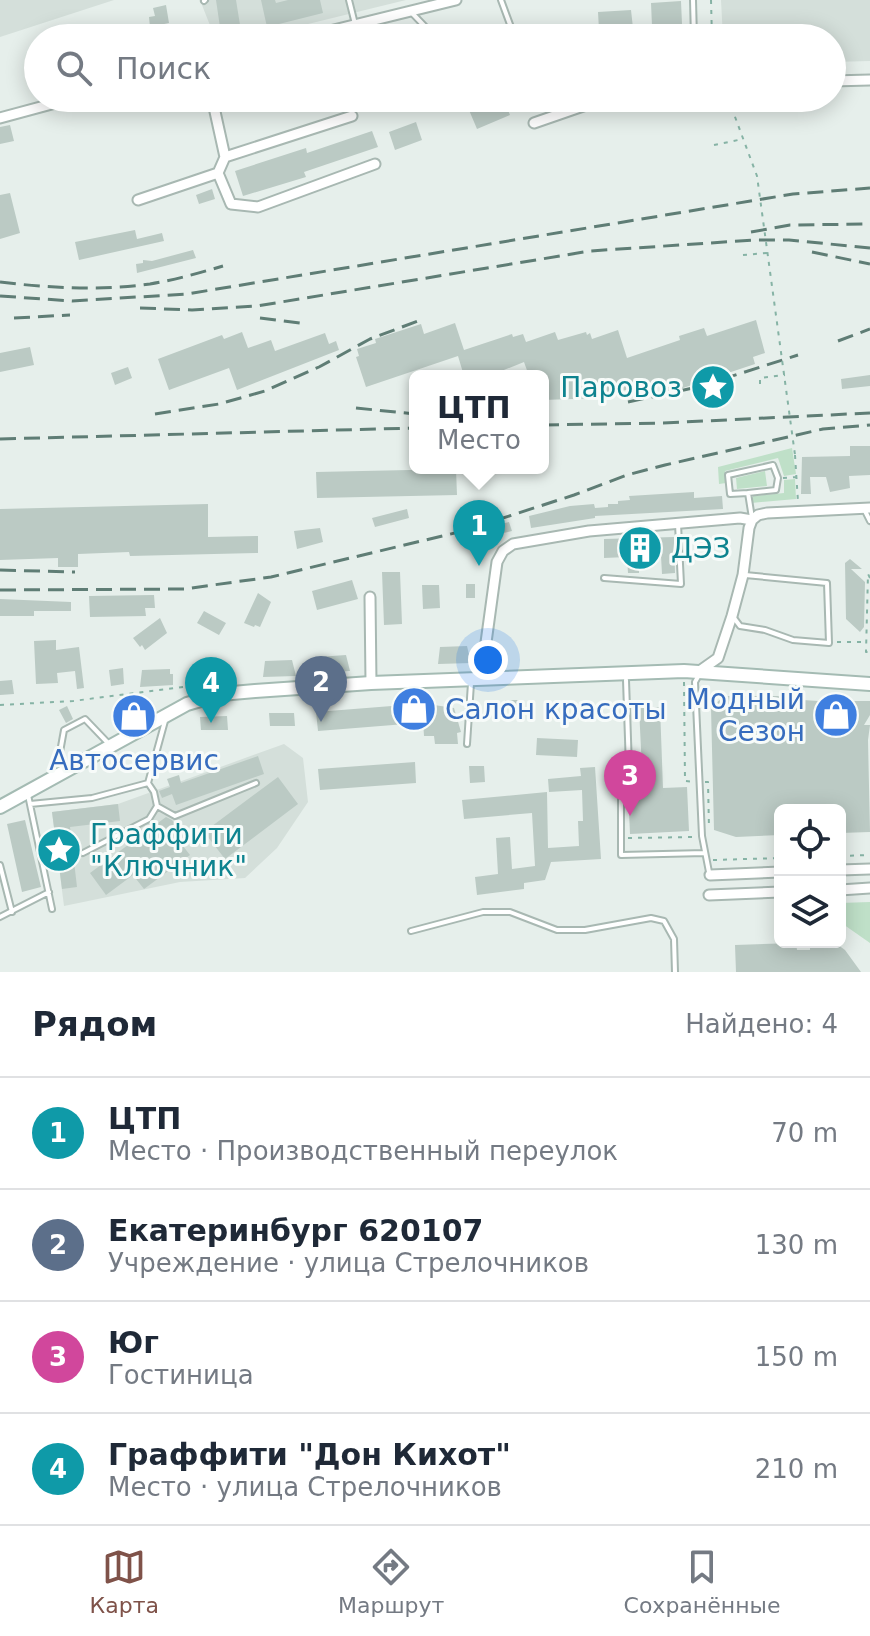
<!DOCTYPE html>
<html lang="ru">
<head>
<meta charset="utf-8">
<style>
  body { margin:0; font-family:"DejaVu Sans",sans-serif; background:#f6f6f7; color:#1f2937 }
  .controls { position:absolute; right:24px; bottom:24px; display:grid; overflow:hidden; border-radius:12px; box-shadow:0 4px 20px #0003 }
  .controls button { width:72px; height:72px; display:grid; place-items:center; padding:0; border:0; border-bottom:2px solid #e0e1e3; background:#fff; color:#1f2937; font:40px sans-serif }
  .you { position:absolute; left:488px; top:660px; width:28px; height:28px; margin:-20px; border:6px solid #fff; border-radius:50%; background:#1a73e8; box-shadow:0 0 0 12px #1a73e833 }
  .badge { display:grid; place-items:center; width:52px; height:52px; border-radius:50%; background:#7f5249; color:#fff; font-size:26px; font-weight:700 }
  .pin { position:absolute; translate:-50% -66px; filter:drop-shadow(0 2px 4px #0008) }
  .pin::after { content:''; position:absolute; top:42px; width:28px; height:24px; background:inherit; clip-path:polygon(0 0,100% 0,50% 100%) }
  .popup { position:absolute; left:409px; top:370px; width:140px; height:104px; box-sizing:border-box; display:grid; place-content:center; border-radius:12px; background:#fff; filter:drop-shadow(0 2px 6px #0005); font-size:26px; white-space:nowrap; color:#747a83 }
  .popup b { font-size:30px; color:#1f2937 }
  .popup::after { content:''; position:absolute; left:50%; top:100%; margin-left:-16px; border:16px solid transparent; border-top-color:#fff }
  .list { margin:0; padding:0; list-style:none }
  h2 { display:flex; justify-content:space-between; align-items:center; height:104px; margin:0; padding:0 32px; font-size:34px }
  h2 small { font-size:26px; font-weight:400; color:#747a83 }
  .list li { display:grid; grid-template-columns:52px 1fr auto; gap:24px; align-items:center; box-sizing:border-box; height:112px; padding:0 32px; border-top:2px solid #e0e1e3 }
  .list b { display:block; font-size:30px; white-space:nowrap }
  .list p { margin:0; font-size:26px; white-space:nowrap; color:#747a83 }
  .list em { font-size:26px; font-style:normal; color:#747a83 }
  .icon { flex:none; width:44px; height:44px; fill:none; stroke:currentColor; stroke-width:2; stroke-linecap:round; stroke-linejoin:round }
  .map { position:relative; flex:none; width:870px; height:972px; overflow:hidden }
  .search { position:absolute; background:#fff; box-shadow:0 4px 20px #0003; left:24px; right:24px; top:24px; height:88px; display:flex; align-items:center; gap:20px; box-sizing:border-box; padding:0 28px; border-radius:44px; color:#747a83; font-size:30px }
  .sheet { height:552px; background:#fff }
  nav { display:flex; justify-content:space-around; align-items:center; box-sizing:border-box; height:112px; border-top:2px solid #e0e1e3; background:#fff; font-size:22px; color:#747a83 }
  nav a { display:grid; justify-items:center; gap:4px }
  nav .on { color:#7f5249 }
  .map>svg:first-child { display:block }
  .built { fill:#d4dfda }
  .green { fill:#bfe0c8 }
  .building { fill:#bbcac4 }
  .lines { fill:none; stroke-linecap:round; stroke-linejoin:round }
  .lane-casing { stroke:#a8b8b2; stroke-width:8 }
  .street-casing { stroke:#a8b8b2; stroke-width:13 }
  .secondary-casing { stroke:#a4bbb3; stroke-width:16 }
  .path { stroke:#86b3a5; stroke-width:2; stroke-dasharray:4 6; stroke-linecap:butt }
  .lane { stroke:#fff; stroke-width:4 }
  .street { stroke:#fff; stroke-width:9 }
  .secondary { stroke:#fff; stroke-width:12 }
  .rail { stroke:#5f7d75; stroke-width:3; stroke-dasharray:16 8; stroke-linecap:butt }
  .path-bridge { stroke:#86b3a5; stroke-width:2; stroke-dasharray:4 6; stroke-linecap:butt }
  .labels { text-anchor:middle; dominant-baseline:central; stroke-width:6; stroke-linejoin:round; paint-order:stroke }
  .culture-label { font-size:28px; fill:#0d838f; stroke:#f7fbf9; text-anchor:start }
  .shop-label { font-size:28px; fill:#366cbe; stroke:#f7fbf9; text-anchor:end }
</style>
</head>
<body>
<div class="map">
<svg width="870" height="972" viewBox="0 0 870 972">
  <rect width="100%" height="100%" fill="#e6efeb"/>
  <path class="built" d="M0 0H114L0 37Z
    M200 0H406L251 38H215Z
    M721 0H870V61L832 62V38H723Z
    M284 744 303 758 308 802 277 848 245 878 180 882 64 906 52 812 118 804Z"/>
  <path class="green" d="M792 448 796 474 784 476 778 458 725 471 726 483 719 484 718 467Z
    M765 471 767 486 737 489 736 478Z
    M795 479 796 499 751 503 753 496 784 493V480Z
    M870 902V943L840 922V903Z"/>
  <path class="building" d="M216 0H236L241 31 221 34Z
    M261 0H275L276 3 288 0H320L323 13 267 27Z
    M681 1 682 24 652 26 651 3Z
    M166 5 169 23 150 27 149 17 155 16 153 8Z
    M631 10 633 28 599 30 598 12Z
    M497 98H503L510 115 477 129 469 110Z
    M416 122 422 140 395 150 389 132Z
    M10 125 14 141 0 144V127Z
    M372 131 378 147 304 172 306 177 243 196 235 171 306 148 307 153Z
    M212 189 215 199 199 204 196 195Z
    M10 193 20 233 0 239V195Z
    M135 230 137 239 162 233 164 241 79 260 75 242Z
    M193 250 196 258 137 273 136 264 143 263V260L152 261Z
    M756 320 765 353 753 357 755 364 665 394 662 384 646 389 644 384 601 398 543 400V376H529L524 362 489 376H464L458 356 366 387 356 357 359 356 357 349 376 343 375 339 421 324 424 334 455 323 464 350 512 334 513 337 523 334 526 342 555 332 558 340 586 332 587 335 590 333 592 339 618 330 627 358 680 340 679 336 704 328 707 336Z
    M242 332 248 348 271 340 275 351 325 333 329 344 336 341 339 350 237 390 229 368 169 390 158 359 222 335 224 339Z
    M30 347 34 365 0 372V353Z
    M128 367 132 378 115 385 111 373Z
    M870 375V386L842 389 841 379Z
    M850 446H870V475L849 476 850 488 830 492 826 477H810L811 494H801L802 457 850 456Z
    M456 469 457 495 317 498 316 472Z
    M694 492V498L722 496 723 509 595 516V518L531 528 529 516 570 506 594 504 595 508 608 507V504H618V501L630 500 629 496Z
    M208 504V537L258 536V553L130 556 129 552 78 554V567H58V558L0 560V509Z
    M407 509 409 518 375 527 372 518Z
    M509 522 512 531 487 537 485 528Z
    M320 528 323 542 297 549 294 531Z
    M674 537 675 573 662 574 661 556 639 557V573H628L627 557 604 558V539Z
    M850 559 862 569H851L865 582 864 627 860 632 846 619 845 563Z
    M382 572H400L402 624 384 625Z
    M352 580 358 599 317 610 312 591Z
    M466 584H475V598H466Z
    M422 585H439L440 608 423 609Z
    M258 593 271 602 260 627 255 625 254 627 244 623Z
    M154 595 155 608H145L146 616 90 617 89 596Z
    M0 599 71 602V611H34V616H0Z
    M204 611 226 623 219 635 197 623Z
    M160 618 167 633 145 650 142 645 140 647 133 638Z
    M56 640V650L79 647 84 688 77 689 75 671 57 673 58 683 36 684 34 641Z
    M467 646 471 663 438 664 440 647Z
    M346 655 350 671 316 673 318 657Z
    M292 660 296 676 263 677 265 661Z
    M223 665 227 681 194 683 196 666Z
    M123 668 124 684 111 686 109 670Z
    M170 669V674H173V685L140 687 142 670Z
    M12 680 14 694 0 695V681Z
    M724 696H781L788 699 818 701H870V715L864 725H870L868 740 870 832 840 833V810H780V835L736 837 714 830 711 708Z
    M135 698 136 716 121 718 119 699Z
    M505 700H522V707L505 708Z
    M417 704 418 723 318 731 316 712Z
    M434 705 454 708 461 732 457 733 458 744H435L434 736H424L423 720 433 719Z
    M67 706 73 719 66 723 59 710Z
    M660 707 663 788 687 787 689 831 630 834 628 790 643 789 639 708Z
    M269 713H294L295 726H270Z
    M227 716 228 730H201L200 717Z
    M537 738 578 740 577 757 536 755Z
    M258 756 264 774 176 805 172 794 162 798 159 791 170 787 167 779 179 775 181 783Z
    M415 762 416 783 320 790 318 769Z
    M469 766H484L485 782 470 783Z
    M595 767 601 859 551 862 545 880 524 883V889L477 895 475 877 498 874 496 838 510 837 512 869 535 866 532 813 464 819 462 800 547 792 548 848 579 846 578 821H583L582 790 549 792 548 779 581 776 580 768Z
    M278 777 298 804 225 859 204 832Z
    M118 804 120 821 70 827 77 887 62 889 52 812Z
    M166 817 172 820 184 837 179 841 190 855 144 889 133 875 106 895 90 873Z
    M25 820 41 887 22 892 7 824Z
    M810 942H834L845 950 861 972H736L735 945 796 943 797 950H810Z"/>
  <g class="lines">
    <g class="lane-casing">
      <path id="lane" d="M349 0 355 24
        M501 0 515 38
        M693 0 694 38
        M204 1 205 0
        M411 12 436 38
        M748 493 730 494 728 475 773 465 778 478 776 490 748 493 752 518
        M864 509 870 521
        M604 578 681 584 678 524
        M734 618 740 626 765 630 793 640 829 643 827 583 745 575
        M699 675 695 682 702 836 709 872
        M626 680 629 768 621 786V855L705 853
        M467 744 471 683
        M64 767 60 752 64 730 85 719 108 743
        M28 795 52 909
        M30 804 92 798 148 783 165 721
        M157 806 175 816 256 783
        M83 853 149 819 157 806 154 792 148 783
        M0 865 12 912
        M0 917 49 892
        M411 931 483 912H510L557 930H585L651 918 664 921 674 939 675 972"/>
    </g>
    <g class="street-casing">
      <path id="street" d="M301 38 456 0
        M832 81 870 80
        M212 98 225 157
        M0 118 74 98
        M534 123 586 105 618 98
        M218 173 231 204 258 207 375 164
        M138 200 218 173 225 157 352 116
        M370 597 371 683
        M701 670 718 658 732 616 743 575 749 528 752 520
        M481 679 497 562 503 551 513 544 589 531 740 518 752 520 758 515 767 513 870 508
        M840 870 870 869
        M710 875 780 872
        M840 890 870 888
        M709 895 780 892"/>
    </g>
    <g class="secondary-casing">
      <path id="secondary" d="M0 807 187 704 221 694 255 691 371 683 684 671 870 684"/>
    </g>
    <path class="path" d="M711 0 712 38
      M714 145 743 139
      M743 255 767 253
      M760 384V378L785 375
      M795 455 798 502
      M783 478 796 477
      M870 578 868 574 866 652H870
      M837 642H865
      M684 682 685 781 695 782
      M0 705 73 701 183 687 202 688
      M705 782H708L709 829
      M628 838 694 837
      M840 856 870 855
      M713 860 780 858"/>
    <use href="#lane" class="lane"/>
    <use href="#street" class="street"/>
    <use href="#secondary" class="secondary"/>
    <path class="rail" d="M751 232 790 225 870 224
      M812 252 870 264
      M0 282C49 288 101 291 150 284 175 280 199 273 223 266
      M0 296 72 301 187 294 793 194 870 188
      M140 308 192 310 257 306 590 251 755 240H789L870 248
      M14 318 70 315
      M260 318 307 324
      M838 341 870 329
      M628 402 698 387 798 355
      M356 408 415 414
      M155 414 219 404 265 391 319 367 370 339 418 321
      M543 425 663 423 870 413
      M0 439 415 428
      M0 570 75 572
      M0 590 184 589 271 577 463 531 574 495 627 475 665 465 823 429 870 425"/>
    <path class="path-bridge" d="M728 98 757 176 795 455"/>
  </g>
  <defs>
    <g id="sight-disc" transform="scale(2.3)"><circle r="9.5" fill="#0f9aa8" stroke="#f7fbf9"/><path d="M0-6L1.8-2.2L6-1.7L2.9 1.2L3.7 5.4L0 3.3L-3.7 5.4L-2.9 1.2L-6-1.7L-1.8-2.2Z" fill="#fff"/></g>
    <g id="building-disc" transform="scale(2.3)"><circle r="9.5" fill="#0f9aa8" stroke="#f7fbf9"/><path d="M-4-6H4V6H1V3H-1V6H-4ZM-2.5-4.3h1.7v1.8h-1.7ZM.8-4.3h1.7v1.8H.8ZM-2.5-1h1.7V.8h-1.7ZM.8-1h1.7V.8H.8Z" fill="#fff"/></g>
    <g id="shop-disc" transform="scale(2.3)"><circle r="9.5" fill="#3f7fe0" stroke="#f7fbf9"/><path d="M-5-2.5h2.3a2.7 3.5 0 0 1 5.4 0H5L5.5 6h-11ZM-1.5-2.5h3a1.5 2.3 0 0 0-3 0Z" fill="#fff"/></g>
  </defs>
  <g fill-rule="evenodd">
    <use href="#sight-disc" x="713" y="387"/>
    <use href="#building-disc" x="640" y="548"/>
    <use href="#shop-disc" x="414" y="709"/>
    <use href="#shop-disc" x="836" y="715"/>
    <use href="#shop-disc" x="134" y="716"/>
    <use href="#sight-disc" x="59" y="850"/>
  </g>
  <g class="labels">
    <g class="culture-label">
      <text x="682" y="387" text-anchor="end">Паровоз</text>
      <text x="671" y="548">ДЭЗ</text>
      <text x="90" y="834">Граффити<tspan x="90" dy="32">"Ключник"</tspan></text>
    </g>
    <g class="shop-label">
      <text x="805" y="699">Модный<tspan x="805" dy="32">Сезон</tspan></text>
      <text x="445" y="709" text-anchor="start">Салон красоты</text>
      <text x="134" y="760" text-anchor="middle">Автосервис</text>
    </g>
  </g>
</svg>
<div class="controls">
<button><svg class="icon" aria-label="locate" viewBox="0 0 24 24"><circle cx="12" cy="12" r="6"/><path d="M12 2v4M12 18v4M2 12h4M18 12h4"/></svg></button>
<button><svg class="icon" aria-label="layers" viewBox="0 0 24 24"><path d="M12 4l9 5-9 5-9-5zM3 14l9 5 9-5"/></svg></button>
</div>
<div class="you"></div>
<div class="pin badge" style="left:479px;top:566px;background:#0f9aa8">1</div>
<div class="popup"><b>ЦТП</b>Место</div>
<div class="pin badge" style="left:321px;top:722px;background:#5c6f8a">2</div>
<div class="pin badge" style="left:630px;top:816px;background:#d1479c">3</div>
<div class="pin badge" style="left:211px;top:723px;background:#0f9aa8">4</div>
<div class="search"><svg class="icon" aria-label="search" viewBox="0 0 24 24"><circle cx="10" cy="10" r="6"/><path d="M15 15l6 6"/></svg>Поиск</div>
</div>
<section class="sheet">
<h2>Рядом<small>Найдено: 4</small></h2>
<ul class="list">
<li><span class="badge" style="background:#0f9aa8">1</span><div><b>ЦТП</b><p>Место · Производственный переулок</p></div><em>70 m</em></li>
<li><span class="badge" style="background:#5c6f8a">2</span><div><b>Екатеринбург 620107</b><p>Учреждение · улица Стрелочников</p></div><em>130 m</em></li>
<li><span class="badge" style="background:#d1479c">3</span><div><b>Юг</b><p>Гостиница</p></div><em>150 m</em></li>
<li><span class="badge" style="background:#0f9aa8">4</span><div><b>Граффити &quot;Дон Кихот&quot;</b><p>Место · улица Стрелочников</p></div><em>210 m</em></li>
</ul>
</section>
<nav>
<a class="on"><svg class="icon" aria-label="map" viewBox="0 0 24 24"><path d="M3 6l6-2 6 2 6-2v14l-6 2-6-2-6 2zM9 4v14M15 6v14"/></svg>Карта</a>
<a><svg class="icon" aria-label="directions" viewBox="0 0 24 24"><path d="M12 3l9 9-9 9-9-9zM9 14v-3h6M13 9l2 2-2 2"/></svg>Маршрут</a>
<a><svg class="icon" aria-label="saved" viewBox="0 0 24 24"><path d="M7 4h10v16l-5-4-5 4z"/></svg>Сохранённые</a>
</nav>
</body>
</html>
